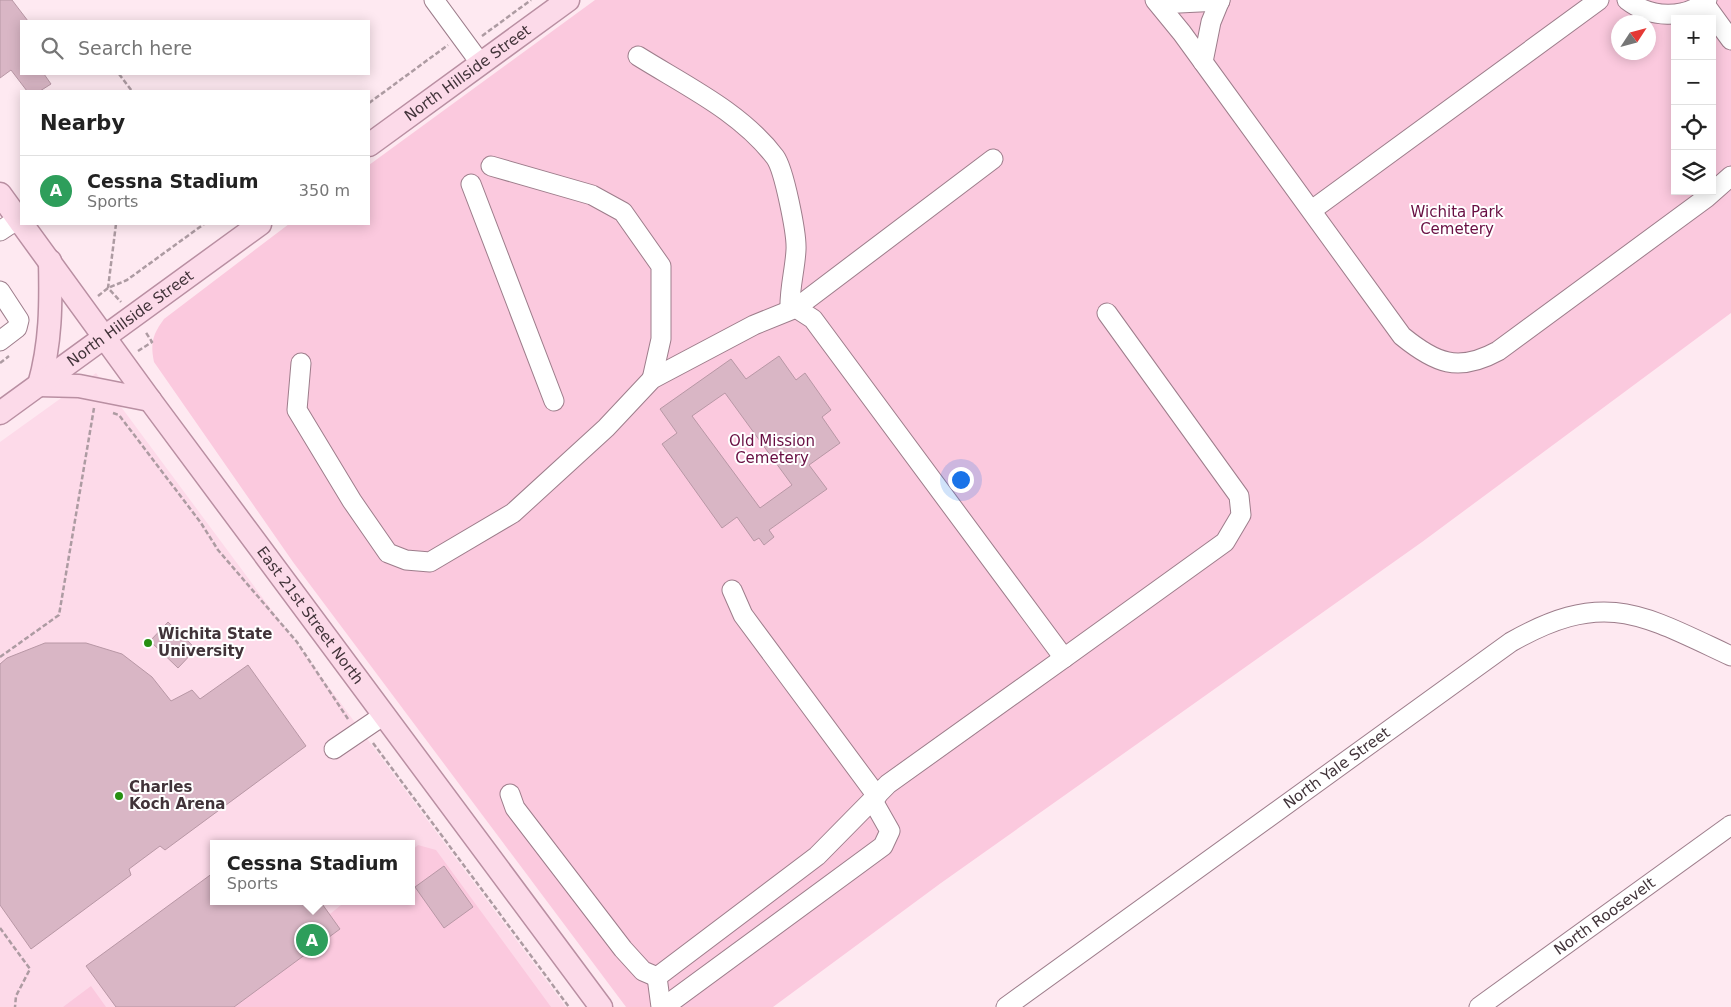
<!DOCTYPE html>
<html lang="en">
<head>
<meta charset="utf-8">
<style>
  body { margin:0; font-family:"DejaVu Sans",sans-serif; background:#f2f2f2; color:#222 }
  .controls { position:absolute; right:15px; top:15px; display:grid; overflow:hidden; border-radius:0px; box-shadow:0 2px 12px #0003 }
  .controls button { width:45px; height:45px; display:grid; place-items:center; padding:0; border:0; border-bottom:1px solid #e0e0e0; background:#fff; color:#222; font:25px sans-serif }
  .compass { position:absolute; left:1611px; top:15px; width:45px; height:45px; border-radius:50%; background:#fff; box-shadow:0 2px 12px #0003; rotate:54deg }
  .you { position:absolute; left:960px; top:479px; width:18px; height:18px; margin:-12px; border:4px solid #fff; border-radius:50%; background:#1a73e8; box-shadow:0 0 0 8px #1a73e833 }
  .badge { display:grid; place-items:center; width:32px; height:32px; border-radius:50%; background:#2563eb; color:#fff; font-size:16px; font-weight:700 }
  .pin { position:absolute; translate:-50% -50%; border:2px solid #fff; box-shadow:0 1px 5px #0006 }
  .popup { position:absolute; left:210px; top:840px; width:205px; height:65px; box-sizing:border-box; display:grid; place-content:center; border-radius:0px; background:#fff; filter:drop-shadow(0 1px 4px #0005); font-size:16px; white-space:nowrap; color:#767676 }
  .popup b { font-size:19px; color:#222 }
  .popup::after { content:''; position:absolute; left:50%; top:100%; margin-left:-10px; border:10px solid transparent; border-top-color:#fff }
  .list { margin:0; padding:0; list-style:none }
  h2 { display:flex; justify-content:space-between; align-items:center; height:65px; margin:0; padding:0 20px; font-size:21px }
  h2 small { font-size:16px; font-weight:400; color:#767676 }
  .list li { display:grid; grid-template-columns:32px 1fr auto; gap:15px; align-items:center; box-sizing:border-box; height:70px; padding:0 20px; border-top:1px solid #e0e0e0 }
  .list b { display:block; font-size:19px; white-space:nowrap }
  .list p { margin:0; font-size:16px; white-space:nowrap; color:#767676 }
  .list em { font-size:16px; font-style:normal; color:#767676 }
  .icon { flex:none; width:28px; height:28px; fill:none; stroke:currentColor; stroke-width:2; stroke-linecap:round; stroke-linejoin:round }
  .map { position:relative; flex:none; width:1731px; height:1007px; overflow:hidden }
  .search { position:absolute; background:#fff; box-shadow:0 2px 12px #0003; left:20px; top:20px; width:350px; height:55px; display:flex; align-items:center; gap:12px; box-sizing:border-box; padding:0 18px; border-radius:0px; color:#767676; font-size:19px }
  .panel { position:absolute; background:#fff; box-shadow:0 2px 12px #0003; left:20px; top:90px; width:350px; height:135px; border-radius:0px }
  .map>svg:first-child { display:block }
  .built { fill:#fddae9; fill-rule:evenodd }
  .green { fill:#fbc9de; fill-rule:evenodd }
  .building { fill:#d9b6c5; stroke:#b897a5; fill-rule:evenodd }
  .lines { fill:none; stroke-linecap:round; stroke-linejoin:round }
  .minor-casing { stroke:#9d7d8b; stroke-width:21 }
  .major-casing { stroke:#b98fa2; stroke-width:25 }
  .path { stroke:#ad9ba2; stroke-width:2.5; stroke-dasharray:5 2.5; stroke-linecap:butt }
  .minor { stroke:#fff; stroke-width:19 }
  .major { stroke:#fcdae9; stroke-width:22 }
  .poi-dot { fill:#278f11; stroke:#fff; stroke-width:2 }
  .labels { text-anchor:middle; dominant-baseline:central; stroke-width:4; stroke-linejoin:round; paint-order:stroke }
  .street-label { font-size:15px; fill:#413339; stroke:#fff }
  .park-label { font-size:15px; fill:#680e42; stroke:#fff }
  .poi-label { font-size:15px; font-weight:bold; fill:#413339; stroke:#fff; text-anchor:start }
</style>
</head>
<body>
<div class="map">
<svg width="1731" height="1007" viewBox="0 0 1731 1007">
  <rect width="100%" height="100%" fill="#fee9f1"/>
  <path class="built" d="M96 373 566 1007H0V442ZM213 844H411V901H213Z"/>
  <path class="green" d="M595 0H1731V313L1422 542 941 883 773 1007H626L293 562 154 362C150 343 153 334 164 319L289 224H369V165ZM1675 19H1712V191H1675ZM1618 22H1648V52H1618Z
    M418 845 436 850 551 1007H116L86 966 213 873V901H320L330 914 346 901H411V851Z
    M91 986 106 1007H63Z"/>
  <path class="building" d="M0 0H12L28 21H21V74H44L51 84 40 91H27L11 70 0 78Z
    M779 356 796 380 805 373 831 410 822 417 840 443 809 465 827 489 769 530 774 537 764 545 759 538 754 541 737 517 722 528 662 444 677 433 660 409 731 359 746 379ZM725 393 792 485 760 508 692 416Z
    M168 622 196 649 178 668 150 641Z
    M45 643H86L122 654 152 677 171 701 192 690 200 699 248 665 306 746 165 850 160 846 129 869 131 875 31 949 0 905V664L7 658Z
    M444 866 473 907 444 928 415 887Z
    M213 873V901H320L340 929 234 1007H116L86 966Z"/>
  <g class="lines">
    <g class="minor-casing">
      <g id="minor">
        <path d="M434 0 481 64"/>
        <path d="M1155 0 1182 33 1402 336C1435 363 1458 373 1498 351L1706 198 1731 176"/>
        <path d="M1627 0C1650 18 1685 20 1707 0"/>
        <path d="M1704 3 1731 40"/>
        <path d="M1159 4 1220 1"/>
        <path d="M638 56C686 86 741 112 775 157 784 169 797 234 796 250 795 270 789 290 790 310"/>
        <path d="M1203 62 1211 22 1220 0"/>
        <path d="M491 166 592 195 623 212 661 266V339L652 379"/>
        <path d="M471 184 554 401"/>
        <path d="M1312 210 1599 0"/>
        <path d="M0 231 18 219"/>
        <path d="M0 291 19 320 17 328 0 341"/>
        <path d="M796 308 993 159"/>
        <path d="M301 363 297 410 352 501 388 553 406 560 430 562 513 513 606 428 652 379 754 325 796 308 813 319 1064 658 1225 542 1241 515 1239 496 1107 313"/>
        <path d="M732 590 743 615 877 796"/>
        <path d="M334 749 384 715"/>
        <path d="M510 794 515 808 623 949 643 971 657 977"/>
        <path d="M661 1007 657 977 817 856 888 784 1064 658"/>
        <path d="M664 1007 883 846 890 831 873 801"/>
        <path id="s1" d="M1006 1007 1511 642C1605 589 1641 614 1731 656"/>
        <path id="s2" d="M1479 1007 1731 825"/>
      </g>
    </g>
    <g class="major-casing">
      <g id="major">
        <path id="s3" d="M369 145 568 0"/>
        <path d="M0 194 21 223"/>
        <path id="s4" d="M22 224 150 400 601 1007"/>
        <path d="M50 261C51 304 51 343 39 385L79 386 150 400"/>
        <path id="s5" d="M0 413 260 224"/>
      </g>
    </g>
    <path class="path" d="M482 36 531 0
      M119 74 132 91
      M369 103 448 45
      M116 224 108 288 121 302
      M98 296 108 288 127 280 204 224
      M138 351 152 342 145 331
      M0 363 9 356
      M113 413 119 415 201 523 218 550 297 642 348 719
      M0 657 59 615 94 408
      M373 743 569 1007
      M0 928 30 969 16 996 15 1007"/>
    <use href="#minor" class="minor"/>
    <use href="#major" class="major"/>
  </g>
  <g class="poi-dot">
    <circle cx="148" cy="643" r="5"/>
    <circle cx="119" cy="796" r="5"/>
  </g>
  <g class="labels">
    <g class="street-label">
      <text stroke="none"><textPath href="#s3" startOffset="122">North Hillside Street</textPath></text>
      <text stroke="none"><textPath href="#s5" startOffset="161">North Hillside Street</textPath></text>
      <text stroke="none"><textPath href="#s4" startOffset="486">East 21st Street North</textPath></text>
      <text stroke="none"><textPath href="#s1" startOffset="408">North Yale Street</textPath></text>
      <text stroke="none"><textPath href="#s2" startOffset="155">North Roosevelt</textPath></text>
    </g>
    <g class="park-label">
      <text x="1457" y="212">Wichita Park<tspan x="1457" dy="17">Cemetery</tspan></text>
      <text x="772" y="441">Old Mission<tspan x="772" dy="17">Cemetery</tspan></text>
    </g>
    <g class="poi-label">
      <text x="158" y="634">Wichita State<tspan x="158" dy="17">University</tspan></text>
      <text x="129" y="787">Charles<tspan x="129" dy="17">Koch Arena</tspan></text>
    </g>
  </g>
</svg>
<div class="controls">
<button>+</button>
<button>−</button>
<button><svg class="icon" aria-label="locate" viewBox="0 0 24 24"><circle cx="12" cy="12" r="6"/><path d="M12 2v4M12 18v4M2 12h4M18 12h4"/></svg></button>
<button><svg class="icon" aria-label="layers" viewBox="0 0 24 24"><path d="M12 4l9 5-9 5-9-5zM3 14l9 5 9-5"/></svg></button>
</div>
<svg class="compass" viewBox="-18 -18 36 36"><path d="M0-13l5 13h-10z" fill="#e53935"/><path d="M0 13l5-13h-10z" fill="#767676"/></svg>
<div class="you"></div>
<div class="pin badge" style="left:312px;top:940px;background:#2e9e5b">A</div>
<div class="popup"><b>Cessna Stadium</b>Sports</div>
<div class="search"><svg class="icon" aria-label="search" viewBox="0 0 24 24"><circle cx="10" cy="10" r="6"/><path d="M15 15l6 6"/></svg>Search here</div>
<section class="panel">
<h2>Nearby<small></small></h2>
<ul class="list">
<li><span class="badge" style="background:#2e9e5b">A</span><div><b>Cessna Stadium</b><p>Sports</p></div><em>350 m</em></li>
</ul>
</section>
</div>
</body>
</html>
